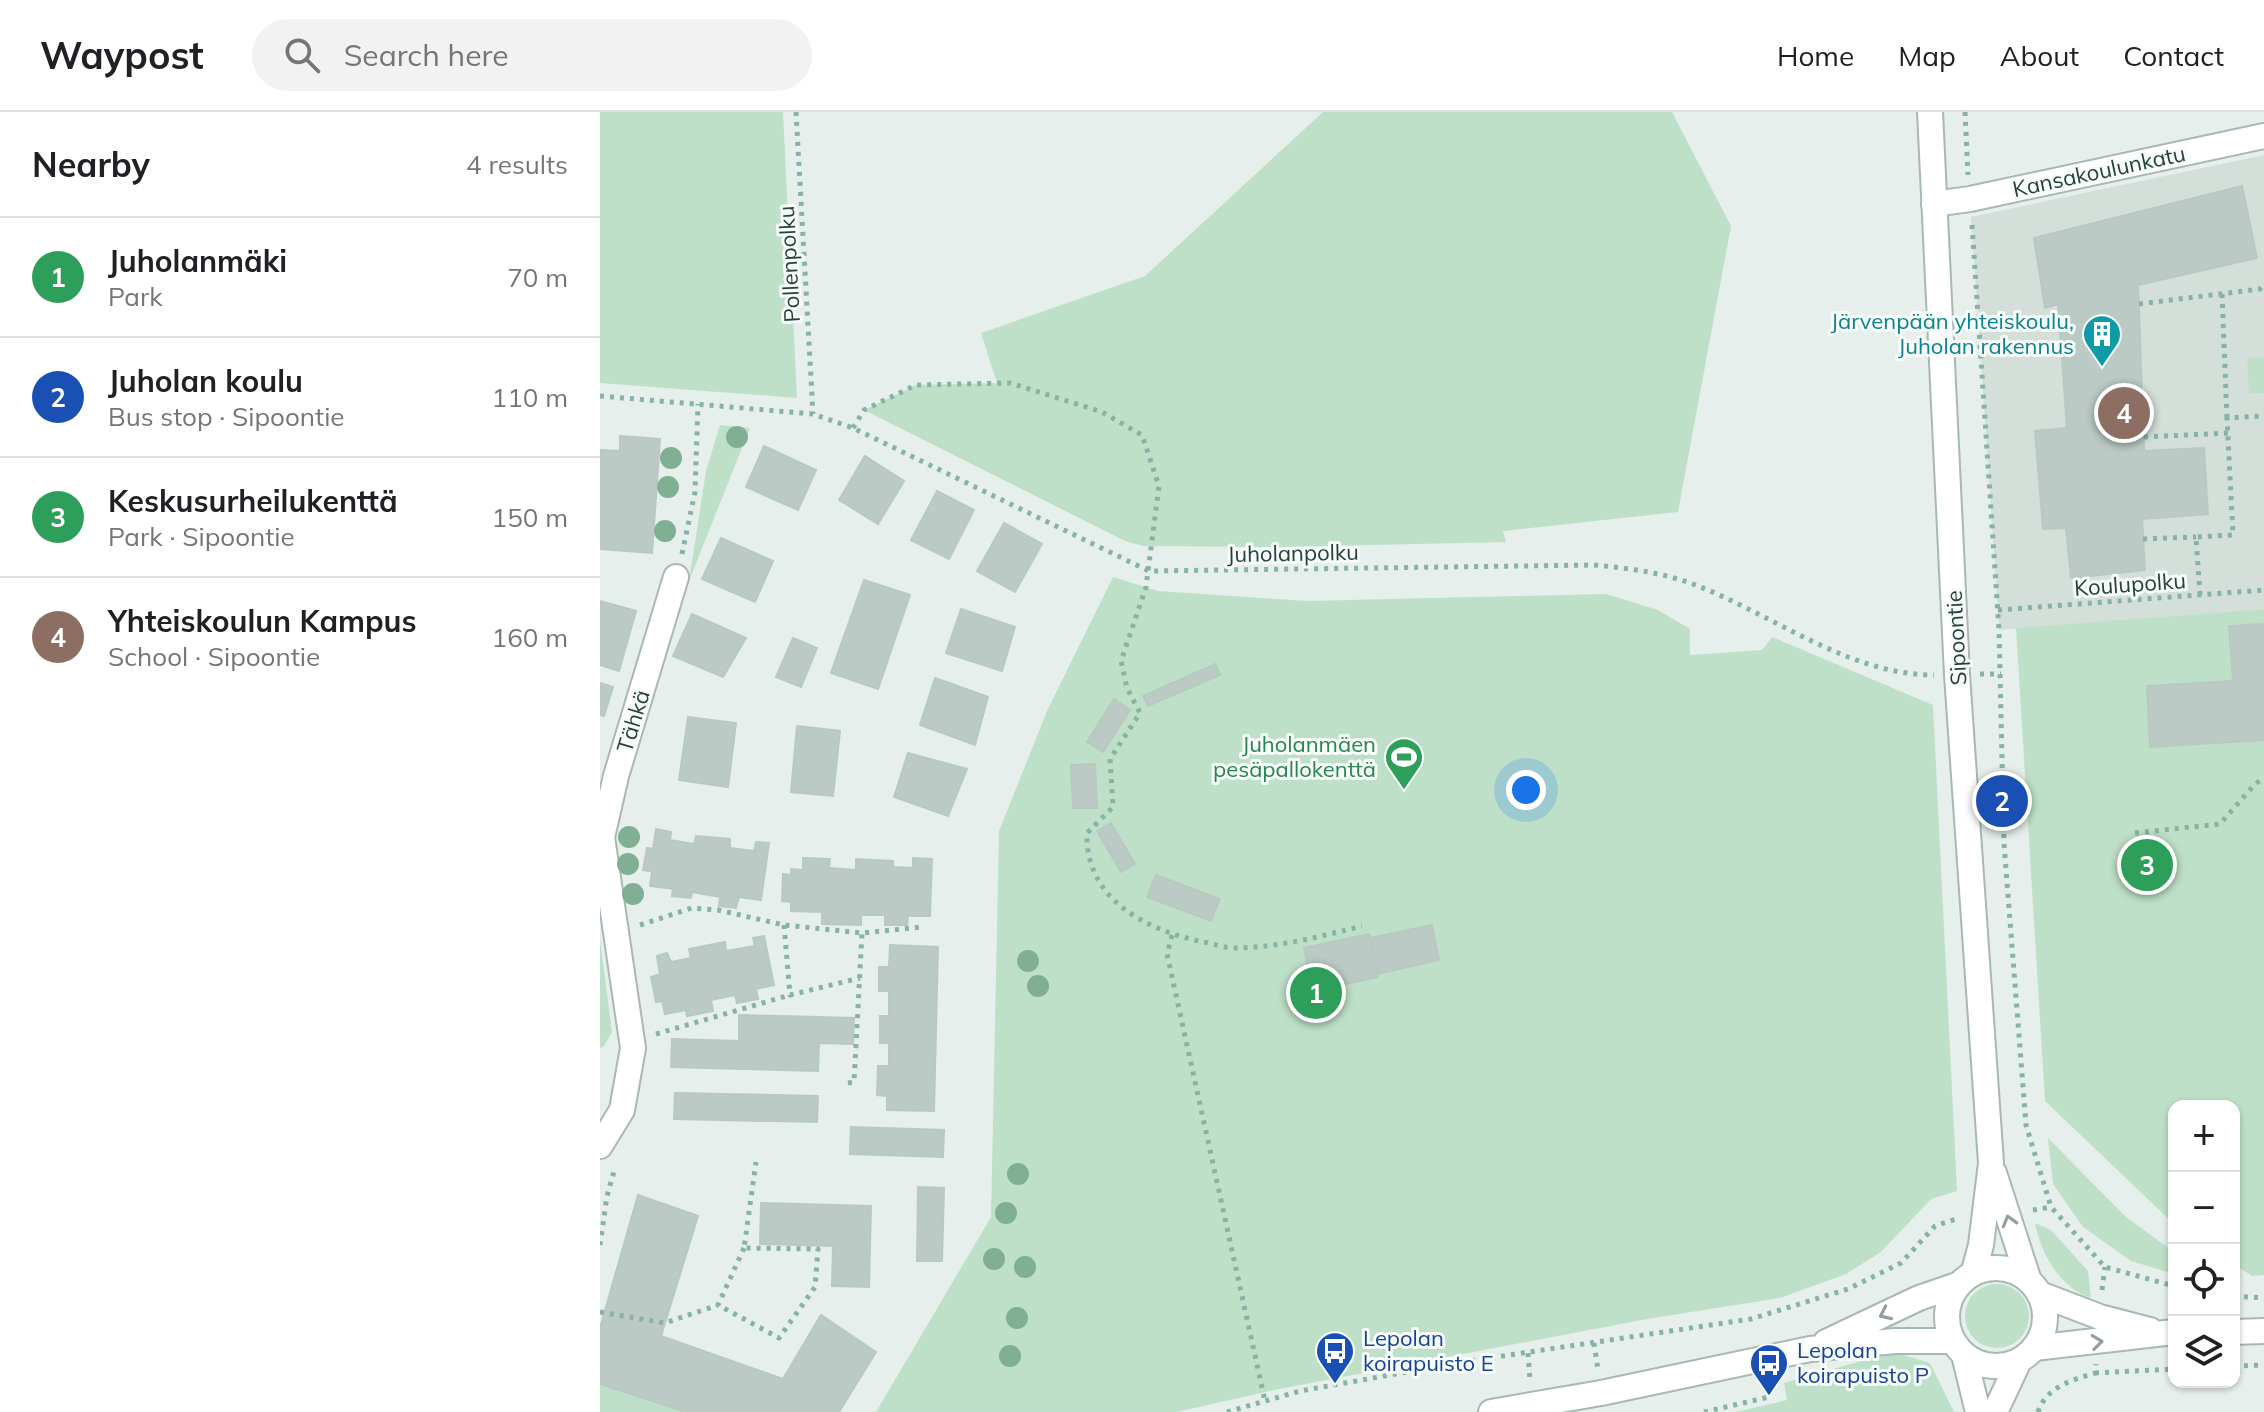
<!DOCTYPE html>
<html lang="en">
<head>
<meta charset="utf-8">
<style>
  body { margin:0; font-family:Mulish,sans-serif; background:#f2f2f2; color:#202124 }
  .controls { position:absolute; right:24px; bottom:24px; display:grid; overflow:hidden; border-radius:16px; box-shadow:0 2px 6px #0004 }
  .controls button { width:72px; height:72px; display:grid; place-items:center; padding:0; border:0; border-bottom:2px solid #e0e0e0; background:#fff; color:#202124; font:40px sans-serif }
  .you { position:absolute; left:926px; top:678px; width:28px; height:28px; margin:-20px; border:6px solid #fff; border-radius:50%; background:#1a73e8; box-shadow:0 0 0 12px #1a73e833 }
  .badge { display:grid; place-items:center; width:52px; height:52px; border-radius:50%; background:#b45309; color:#fff; font-size:26px; font-weight:700 }
  .pin { position:absolute; translate:-50% -50%; border:4px solid #fff; box-shadow:0 2px 8px #0006 }
  .list { margin:0; padding:0; list-style:none }
  h2 { display:flex; justify-content:space-between; align-items:center; height:104px; margin:0; padding:0 32px; font-size:34px }
  h2 small { font-size:26px; font-weight:400; color:#757577 }
  .list li { display:grid; grid-template-columns:52px 1fr auto; gap:24px; align-items:center; box-sizing:border-box; height:120px; padding:0 32px; border-top:2px solid #e0e0e0 }
  .list b { display:block; font-size:30px; white-space:nowrap }
  .list p { margin:0; font-size:26px; white-space:nowrap; color:#757577 }
  .list em { font-size:26px; font-style:normal; color:#757577 }
  .icon { flex:none; width:44px; height:44px; fill:none; stroke:currentColor; stroke-width:2; stroke-linecap:round; stroke-linejoin:round }
  .map { position:relative; flex:none; width:1664px; height:1300px; overflow:hidden }
  header { display:flex; align-items:center; gap:48px; box-sizing:border-box; height:112px; padding:0 40px; background:#fff; border-bottom:2px solid #e0e0e0 }
  header strong { font-size:38px }
  nav { display:flex; gap:44px; margin-inline-start:auto; font-size:28px }
  .search { width:560px; height:72px; background:#f2f2f2; display:flex; align-items:center; gap:20px; box-sizing:border-box; padding:0 28px; border-radius:44px; color:#757577; font-size:30px }
  main { display:flex }
  aside { flex:1; background:#fff }
  .map>svg:first-child { display:block }
  .built { fill:#d4dfda }
  .green { fill:#bfe0c8 }
  .building { fill:#bbcac4; stroke:#b8c9c2; stroke-width:2 }
  .lines { fill:none; stroke-linecap:round; stroke-linejoin:round }
  .minor-casing { stroke:#a8b8b2; stroke-width:28 }
  .tertiary-casing { stroke:#a8b8b2; stroke-width:28 }
  .path { stroke:#86b3a5; stroke-width:5; stroke-dasharray:4 6; stroke-linecap:butt }
  .minor { stroke:#fff; stroke-width:24 }
  .tertiary { stroke:#fff; stroke-width:24 }
  .tree { fill:#80af93 }
  .oneway { stroke:#92a09c }
  .labels { text-anchor:middle; dominant-baseline:central; stroke-width:6; stroke-linejoin:round; paint-order:stroke }
  .street-label { font-size:22px; fill:#24423a; stroke:#f7fbf9 }
  .culture-label { font-size:22px; fill:#0d838f; stroke:#f7fbf9; text-anchor:end }
  .leisure-label { font-size:22px; fill:#27864d; stroke:#f7fbf9; text-anchor:end }
  .transit-label { font-size:22px; fill:#164399; stroke:#f7fbf9; text-anchor:start }
</style>
</head>
<body>
<header>
<strong>Waypost</strong>
<div class="search"><svg class="icon" aria-label="search" viewBox="0 0 24 24"><circle cx="10" cy="10" r="6"/><path d="M15 15l6 6"/></svg>Search here</div>
<nav><a>Home</a><a>Map</a><a>About</a><a>Contact</a></nav>
</header>
<main>
<aside>
<h2>Nearby<small>4 results</small></h2>
<ul class="list">
<li><span class="badge" style="background:#2e9e5b">1</span><div><b>Juholanmäki</b><p>Park</p></div><em>70 m</em></li>
<li><span class="badge" style="background:#1a4fb4">2</span><div><b>Juholan koulu</b><p>Bus stop · Sipoontie</p></div><em>110 m</em></li>
<li><span class="badge" style="background:#2e9e5b">3</span><div><b>Keskusurheilukenttä</b><p>Park · Sipoontie</p></div><em>150 m</em></li>
<li><span class="badge" style="background:#8d6e63">4</span><div><b>Yhteiskoulun Kampus</b><p>School · Sipoontie</p></div><em>160 m</em></li>
</ul>
</aside>
<div class="map">
<svg width="1664" height="1300" viewBox="0 0 1664 1300">
  <rect width="100%" height="100%" fill="#e6efeb"/>
  <path class="built" d="M1664 43V497L1399 518 1371 105Z"/>
  <path class="green" d="M0 0H183L197 286 0 271Z
    M723 0H1072L1131 114 1078 400 903 419 906 430 684 435 543 434 525 429 264 298 316 273 397 271 381 221 545 164Z
    M1664 245V281H1649L1647 246Z
    M120 313 150 316 89 469 106 359Z
    M513 465 558 479 707 489 1006 482 1058 498 1090 517V543L1162 538 1172 525 1333 593 1357 1079 1331 1087 1281 1140 1246 1162 1180 1186 1047 1207 674 1278 577 1300H276L391 1105 399 719 447 599Z
    M1664 497V1163L1652 1164 1634 1152V994H1574V1112L1445 989 1416 516Z
    M0 828 12 920 4 934 0 936Z
    M1448 1026 1526 1105 1574 1140V1162L1531 1149 1483 1115 1453 1072Z
    M1435 1111 1451 1118 1488 1159 1491 1186C1460 1176 1441 1142 1435 1111Z
    M1365 1204a32 32 0 1 1 64 0a32 32 0 1 1-64 0Z
    M1293 1240 1330 1251 1354 1300H1136L1187 1288 1184 1271Z
    M0 1272 86 1300H0Z"/>
  <path class="building" d="M1642 74 1657 146 1538 173 1544 339 1604 336 1608 402 1542 407 1545 458 1471 466 1466 416 1443 417 1435 319 1467 316 1458 192 1445 196 1434 126Z
    M20 324 60 327 52 441 0 437V338L20 339Z
    M164 334 216 358 198 398 146 375Z
    M265 344 304 369 278 412 239 388Z
    M337 379 374 398 349 447 311 428Z
    M404 411 442 432 415 480 377 459Z
    M121 426 173 449 155 490 102 467Z
    M264 468 310 483 278 577 231 561Z
    M0 489 36 499 19 559 0 553Z
    M361 497 415 515 402 559 346 541Z
    M92 502 146 526 123 565 73 544Z
    M1664 512V628L1550 635 1547 574 1633 569 1629 514Z
    M193 526 217 536 201 575 176 565Z
    M615 552 620 563 548 594 543 584Z
    M335 566 388 585 375 633 320 613Z
    M0 571 13 575 4 604 0 603Z
    M514 587 530 598 503 640 487 630Z
    M88 605 136 611 128 675 79 668Z
    M197 614 240 619 233 684 191 680Z
    M308 641 367 657 348 704 294 685Z
    M495 652 497 696H473L471 653Z
    M511 711 535 752 521 760 497 719Z
    M56 717 71 720 70 728 94 732 96 724 130 727V736L154 739 156 730 169 731 161 788 139 785 136 796 119 794 120 785 92 780 91 786 72 784 73 777 50 774 52 759 43 758 47 736 53 737Z
    M203 746 230 747 229 756 256 758V747L293 749V755L313 756V746L332 747 330 804H308L307 813H285V803H261V813L222 812V800L191 799V790L182 789 183 762 191 763V757L203 758Z
    M556 763 620 787 611 809 547 785Z
    M832 813 839 848 777 862 770 826Z
    M769 822 778 865 713 879 704 836Z
    M164 824 174 873 156 877 158 887 137 891 135 883 111 888 113 899 87 904 86 898 65 902 62 889 56 890 51 865 60 862 57 844 67 841 71 850 91 846 89 837 125 830 126 839 155 834 153 826Z
    M290 833 338 835 334 999 287 998V984L277 983 278 954H289V931H280V904H289V879H279V855H289Z
    M139 903 254 906 253 932 219 931 218 959 71 955 72 927 139 929Z
    M75 981 218 984 217 1010 74 1007Z
    M251 1015 344 1018 343 1045 250 1042Z
    M318 1075 344 1076 342 1149H317Z
    M38 1083 98 1104 61 1224 183 1267 221 1203 276 1240 239 1300H86L0 1272V1216Z
    M161 1091 271 1094 269 1175 232 1174 233 1134 160 1132Z"/>
  <g class="lines">
    <g class="minor-casing">
      <path id="minor" d="M1334 92 1370 87 1664 24
        M0 1034 22 998 33 936 2 725 16 664 76 465
        M1440 1182 1500 1205 1550 1218
        M1634 1220 1664 1219
        M1226 1230 1319 1186 1357 1173
        M1434 1236 1574 1220
        M891 1300 1001 1281 1210 1237 1295 1229H1352"/>
    </g>
    <g class="tertiary-casing">
      <path id="tertiary" d="M1330 0 1357 563 1391 1051 1381 1133 1374 1159
        M1394 1061 1428 1166
        M1347 1205a49 49 0 1 1 98 0a49 49 0 1 1-98 0Z
        M1364 1243 1378 1300
        M1395 1300 1419 1249"/>
    </g>
    <path class="path" d="M196 0 213 302
      M1365 0 1368 63
      M1372 113 1399 518 1404 732 1426 1013 1451 1095 1505 1155 1574 1174
      M1622 182 1627 306
      M1539 192 1660 177 1664 173
      M0 284 213 302 253 316 549 459 994 453C1027 456 1059 460 1090 471 1170 500 1247 563 1334 563
      M253 316 264 298 316 273 410 271 502 300 542 323 559 374 546 475 521 549 527 576 540 601 510 647 513 695 487 721C485 786 544 817 599 829 611 831 624 836 635 836 680 835 719 825 762 814
      M1544 325 1628 321
      M1543 427 1596 425
      M82 442 95 380 98 292
      M1600 483 1596 425 1633 423 1627 306 1664 304
      M1398 498 1664 478
      M1380 562H1401
      M1535 721 1620 712 1655 672 1664 666
      M40 813 92 796 118 798 184 813 262 821 322 815
      M184 813 190 883 260 866
      M572 823 567 842 665 1289
      M56 922 190 883
      M248 971 254 970 262 821
      M1433 1098 1451 1095
      M0 1133 7 1084 15 1056
      M144 1136 118 1193 179 1226 215 1175 218 1137 144 1136 156 1050
      M1502 1178 1505 1155
      M1634 1184 1664 1186
      M0 1200 65 1211 118 1193
      M994 1231 998 1258
      M928 1241 930 1269
      M1634 1254 1664 1253
      M1495 1261 1574 1257
      M627 1300 700 1279 869 1249 1151 1207 1248 1177 1301 1151 1335 1114 1359 1106
      M1104 1300 1169 1285
      M1438 1300C1446 1275 1472 1268 1495 1261L1496 1252"/>
    <use href="#minor" class="minor"/>
    <use href="#tertiary" class="tertiary"/>
  </g>
  <g class="tree">
    <circle cx="137" cy="325" r="11"/>
    <circle cx="71" cy="346" r="11"/>
    <circle cx="68" cy="375" r="11"/>
    <circle cx="65" cy="419" r="11"/>
    <circle cx="29" cy="725" r="11"/>
    <circle cx="28" cy="752" r="11"/>
    <circle cx="33" cy="782" r="11"/>
    <circle cx="428" cy="849" r="11"/>
    <circle cx="438" cy="874" r="11"/>
    <circle cx="418" cy="1062" r="11"/>
    <circle cx="406" cy="1101" r="11"/>
    <circle cx="394" cy="1147" r="11"/>
    <circle cx="425" cy="1155" r="11"/>
    <circle cx="417" cy="1206" r="11"/>
    <circle cx="410" cy="1244" r="11"/>
  </g>
  <defs><path id="oneway-chevron" d="M-2-3.5L2.5 0L-2 3.5" fill="none" stroke-width="1.6" stroke-linecap="round" stroke-linejoin="round" transform="scale(2)"/></defs>
  <g class="oneway">
    <use href="#oneway-chevron" transform="translate(1409 1109) rotate(-106)"/>
    <use href="#oneway-chevron" transform="translate(1285 1202) rotate(155)"/>
    <use href="#oneway-chevron" transform="translate(1497 1230) rotate(-7)"/>
  </g>
  <defs>
    <g id="building-pin" transform="scale(2)"><path d="M0 17L-7.5 6A9.5 9.5 0 1 1 7.5 6Z" fill="#0f9aa8" stroke="#f7fbf9"/><path d="M-4-6H4V6H1V3H-1V6H-4ZM-2.5-4.3h1.7v1.8h-1.7ZM.8-4.3h1.7v1.8H.8ZM-2.5-1h1.7V.8h-1.7ZM.8-1h1.7V.8H.8Z" fill="#fff"/></g>
    <g id="stadium-pin" transform="scale(2)"><path d="M0 17L-7.5 6A9.5 9.5 0 1 1 7.5 6Z" fill="#2e9e5b" stroke="#f7fbf9"/><path d="M0-5a6.5 5 0 1 0 0 10a6.5 5 0 1 0 0-10ZM-3.5-1.8h7v3.6h-7Z" fill="#fff"/></g>
    <g id="bus-pin" transform="scale(2)"><path d="M0 17L-7.5 6A9.5 9.5 0 1 1 7.5 6Z" fill="#1a4fb4" stroke="#f7fbf9"/><path d="M-5-6H5V4H4V6H2V4H-2V6H-4V4H-5ZM-3.5-4V0h7V-4ZM-3.5 1.2v1.5H-2V1.2ZM2 1.2v1.5H3.5V1.2Z" fill="#fff"/></g>
  </defs>
  <g fill-rule="evenodd">
    <use href="#building-pin" x="1502" y="222"/>
    <use href="#stadium-pin" x="804" y="645"/>
    <use href="#bus-pin" x="735" y="1239"/>
    <use href="#bus-pin" x="1169" y="1251"/>
  </g>
  <g class="labels">
    <g class="street-label">
      <text transform="translate(1499 59) rotate(-12)">Kansakoulunkatu</text>
      <text transform="translate(189 152) rotate(-93)">Pollenpolku</text>
      <text transform="translate(693 441) rotate(-1)">Juholanpolku</text>
      <text transform="translate(1530 472) rotate(-4)">Koulupolku</text>
      <text transform="translate(1356 526) rotate(-93)">Sipoontie</text>
      <text transform="translate(33 609) rotate(-73)">Tähkä</text>
    </g>
    <g class="culture-label">
      <text x="1474" y="209">Järvenpään yhteiskoulu,<tspan x="1474" dy="25">Juholan rakennus</tspan></text>
    </g>
    <g class="leisure-label">
      <text x="776" y="632">Juholanmäen<tspan x="776" dy="25">pesäpallokenttä</tspan></text>
    </g>
    <g class="transit-label">
      <text x="763" y="1226">Lepolan<tspan x="763" dy="25">koirapuisto E</tspan></text>
      <text x="1197" y="1238">Lepolan<tspan x="1197" dy="25">koirapuisto P</tspan></text>
    </g>
  </g>
</svg>
<div class="controls">
<button>+</button>
<button>−</button>
<button><svg class="icon" aria-label="locate" viewBox="0 0 24 24"><circle cx="12" cy="12" r="6"/><path d="M12 2v4M12 18v4M2 12h4M18 12h4"/></svg></button>
<button><svg class="icon" aria-label="layers" viewBox="0 0 24 24"><path d="M12 4l9 5-9 5-9-5zM3 14l9 5 9-5"/></svg></button>
</div>
<div class="you"></div>
<div class="pin badge" style="left:716px;top:881px;background:#2e9e5b">1</div>
<div class="pin badge" style="left:1402px;top:689px;background:#1a4fb4">2</div>
<div class="pin badge" style="left:1547px;top:753px;background:#2e9e5b">3</div>
<div class="pin badge" style="left:1524px;top:301px;background:#8d6e63">4</div>
</div>
</main>
</body>
</html>
